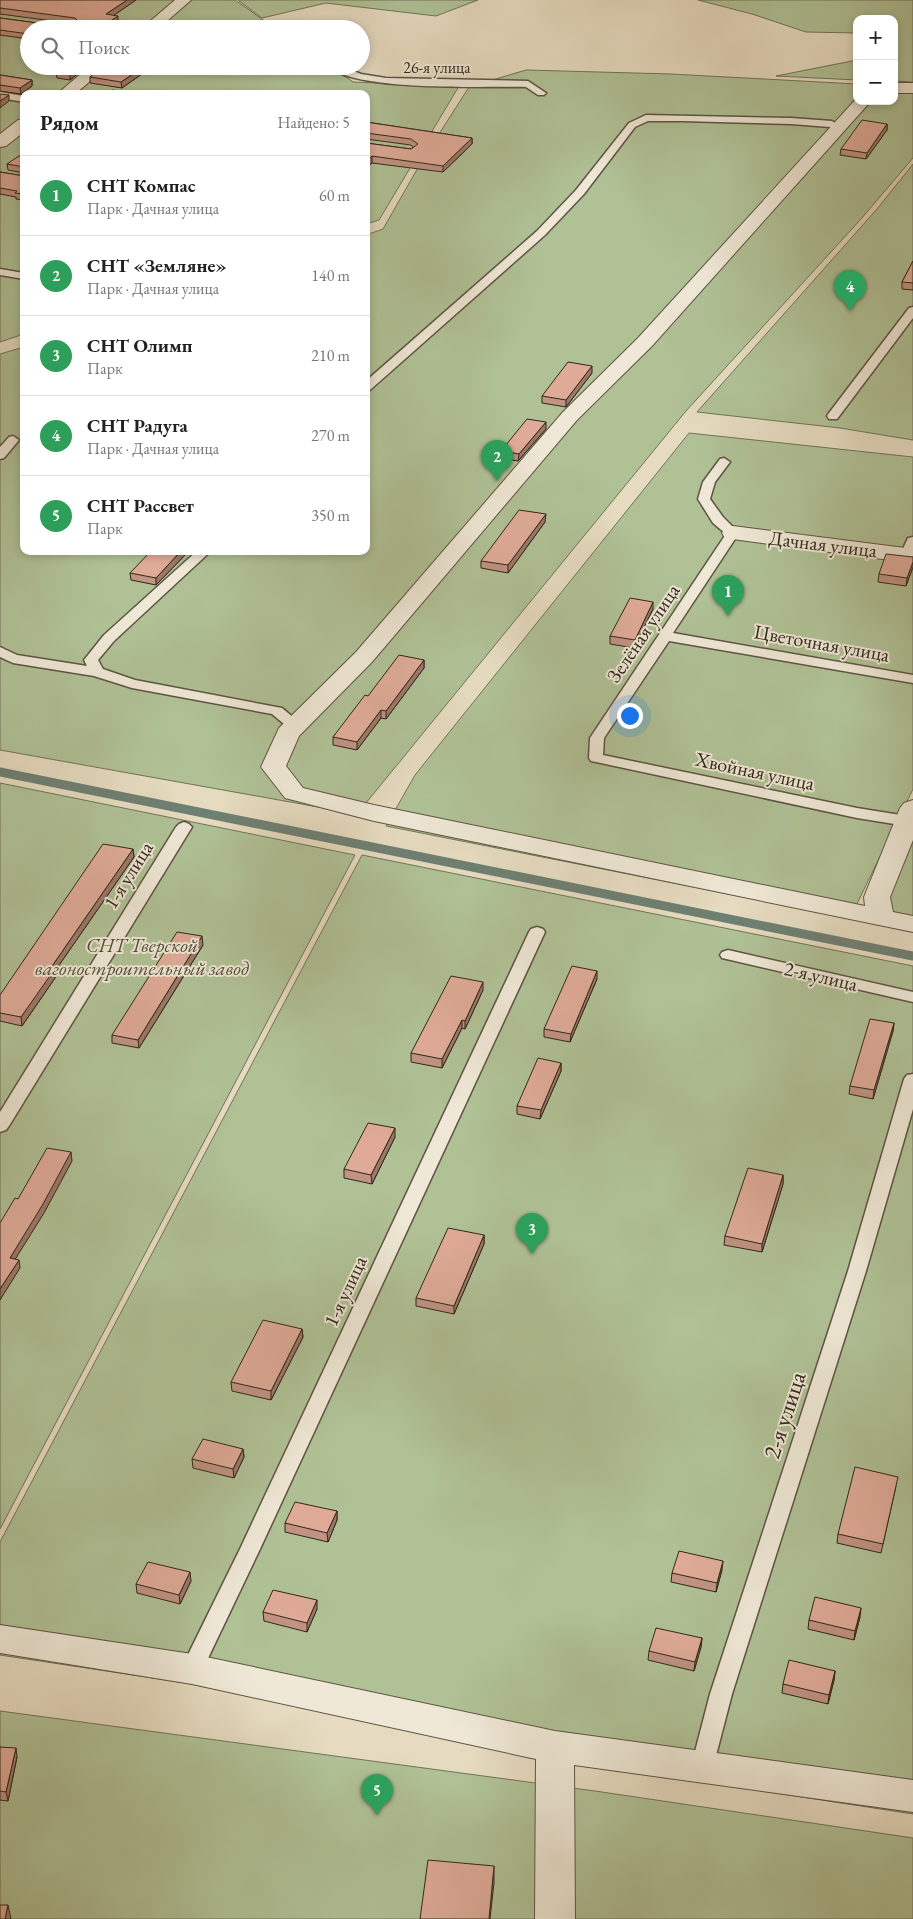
<!DOCTYPE html>
<html lang="ru">
<head>
<meta charset="utf-8">
<style>
  body { margin:0; font-family:"EB Garamond",serif; background:#f2f2f2; color:#202124 }
  .controls { position:absolute; right:15px; top:15px; display:grid; overflow:hidden; border-radius:10px; box-shadow:0 2px 8px #0003 }
  .controls button { width:45px; height:45px; display:grid; place-items:center; padding:0; border:0; border-bottom:1px solid #e0e0e0; background:#fff; color:#202124; font:25px sans-serif }
  .you { position:absolute; left:629px; top:715px; width:18px; height:18px; margin:-12px; border:4px solid #fff; border-radius:50%; background:#1a73e8; box-shadow:0 0 0 8px #1a73e833 }
  .badge { display:grid; place-items:center; width:32px; height:32px; border-radius:50%; background:#7c3aed; color:#fff; font-size:16px; font-weight:700 }
  .pin { position:absolute; translate:-50% -41px; filter:drop-shadow(0 1px 2px #0008) }
  .pin::after { content:''; position:absolute; top:26px; width:18px; height:15px; background:inherit; clip-path:polygon(0 0,100% 0,50% 100%) }
  .list { margin:0; padding:0; list-style:none }
  h2 { display:flex; justify-content:space-between; align-items:center; height:65px; margin:0; padding:0 20px; font-size:21px }
  h2 small { font-size:16px; font-weight:400; color:#757577 }
  .list li { display:grid; grid-template-columns:32px 1fr auto; gap:15px; align-items:center; box-sizing:border-box; height:80px; padding:0 20px; border-top:1px solid #e0e0e0 }
  .list b { display:block; font-size:19px; white-space:nowrap }
  .list p { margin:0; font-size:16px; white-space:nowrap; color:#757577 }
  .list em { font-size:16px; font-style:normal; color:#757577 }
  .icon { flex:none; width:28px; height:28px; fill:none; stroke:currentColor; stroke-width:2; stroke-linecap:round; stroke-linejoin:round }
  .map { position:relative; flex:none; width:913px; height:1919px; overflow:hidden }
  .search { position:absolute; background:#fff; box-shadow:0 2px 8px #0003; left:20px; top:20px; width:350px; height:55px; display:flex; align-items:center; gap:12px; box-sizing:border-box; padding:0 18px; border-radius:28px; color:#757577; font-size:19px }
  .panel { position:absolute; background:#fff; box-shadow:0 2px 8px #0003; left:20px; top:90px; width:350px; height:465px; border-radius:10px }
  .map>svg:first-child { display:block }
  .green { fill:#b0c196; stroke:#707458 }
  .lines { fill:none; stroke-linecap:round; stroke-linejoin:round }
  .stream { stroke:#6e8073; stroke-width:9 }
  .lane-casing { stroke:#5e5444; stroke-width:3 }
  .street-casing { stroke:#5e5444; stroke-width:2 }
  .lane { fill:#efe8d6; fill-rule:evenodd }
  .street { fill:#efe8d6; fill-rule:evenodd }
  .wall { fill:#c09383; stroke:#31271a }
  .shaded-wall { fill:#9c786a; stroke:#31271a }
  .building { fill:#dfab98; stroke:#31271a }
  .labels { text-anchor:middle; dominant-baseline:central; stroke-width:4; stroke-linejoin:round; paint-order:stroke }
  .far-street-label { font-size:16px; fill:#31271a; stroke:#efe8d6 }
  .street-label { font-size:20px; fill:#31271a; stroke:#efe8d6 }
  .park-label { font-size:20px; font-style:italic; fill:#514e39; stroke:#efe8d6 }
  .near-street-label { font-size:24px; fill:#31271a; stroke:#efe8d6 }
</style>
</head>
<body>
<div class="map">
<svg width="913" height="1919" viewBox="0 0 913 1919">
  <rect width="100%" height="100%" fill="#e6dbc0"/>
  <filter id="stains"><feTurbulence type="fractalNoise" baseFrequency=".004" numOctaves="4"/><feColorMatrix values="0 0 0 0 .2 0 0 0 0 .09 0 0 0 0 .02 0 0 0 .5 -.17"/></filter>
  <radialGradient id="worn" r=".72"><stop offset=".6" stop-color="#630" stop-opacity="0"/><stop offset="1" stop-color="#630" stop-opacity=".3"/></radialGradient>
  <path class="green" d="M0 0H235L276 29H29V66H330L353 82 459 86 379 220 366 224V94H24V334L0 342Z
    M238 0H478L436 16 326 3 262 18Z
    M698 0H913V82L894 81V53L897 52 894 37V19H857V33L806 32 752 14Z
    M857 60V80L776 76Z
    M526 70 671 74 857 84V101H894V89L913 91V158L861 219 686 411 357 814 0 750V354L24 347V551H366V235L383 229 423 159 469 87Z
    M913 164V440L840 428 697 412 877 209Z
    M689 433 913 457V789L850 918 386 826 415 775Z
    M0 783 355 855 0 1529Z
    M913 828V932L869 923Z
    M362 855 913 966V1814L573 1762 186 1683 0 1655V1542Z
    M0 1711 595 1791 913 1838V1919H0Z"/>
  <g class="lines">
    <path class="stream" d="M0 772 913 956"/>
    <g class="lane-casing">
      <path id="lane" d="M327 66H341L361 74 386 78 528 81 546 93 544 95H538L526 87C483 86 358 92 327 66Z
        M0 92 24 96V102L0 98Z
        M646 115 791 118 832 121 843 128 838 131 830 127 791 124 682 121H648L635 127 584 194 545 235 370 390H366V381L537 231 576 190 629 123Z
        M0 269 24 273V279L0 275Z
        M913 307V318L837 419H829L827 416 829 413 909 308Z
        M13 436 19 440 4 458 0 459V447L9 437Z
        M724 458 730 462 715 482 710 499 723 517 739 533 673 633 913 675V683L669 641 604 738 603 755 857 808 913 817V827L857 818 596 762 591 761 589 758 590 738 726 534 713 523 698 499 703 482 720 459Z
        M913 537V556L907 559 902 558 900 555 908 538Z
        M197 551H211L114 641 98 660 103 669 135 680 282 708 300 723 302 726 300 729H290L272 714 132 688 94 676 13 663 0 657V647L17 655 87 666 84 660 104 635Z
        M184 822 189 824 192 827 9 1126 6 1130 0 1132V1112L176 827 179 824Z
        M537 927 543 929 545 932 260 1549 200 1675 192 1678 184 1675 181 1669 240 1549 529 932 531 929Z
        M728 950 913 992V1002L722 958 720 955 722 952Z
        M913 1074V1109L866 1271 732 1694 713 1767 710 1774 702 1776 694 1774 691 1767 710 1694 848 1271 904 1079 907 1075Z"/>
    </g>
    <g class="street-casing">
      <path id="street" d="M175 0H191L158 29H141Z
        M90 66H108L75 94H57Z
        M894 83H913V93H894Z
        M857 98V101H871L652 346 577 420 372 662 299 736 286 766 303 788 374 805 865 906 864 897 900 808 904 803 913 800V840L890 897 893 912 913 916V932L374 821 285 798 261 767 279 728 356 652 563 412 638 338Z
        M24 119V132L6 146 0 147V134L18 120Z
        M733 526 913 549V563L725 538 722 533 725 528Z
        M0 1625 192 1654 555 1731 913 1780V1812L574 1765 575 1919H535L536 1759 192 1684 0 1653Z"/>
    </g>
    <use href="#lane" class="lane"/>
    <use href="#street" class="street"/>
  </g>
  <path class="wall" d="M0 0H136L114 15 118 21 107 29H29V39L0 35V18L52 25H76L75 24 0 14Z
    M87 66 70 80 57 78 56 72Z
    M103 66H153L122 88 90 83V77Z
    M0 75 32 80V86L21 94 0 91Z
    M366 122 472 138V144L443 172 372 163 366 167V143L411 149 413 147 411 145 366 139Z
    M887 124V130L866 159 840 155 841 149Z
    M24 157V173L8 170 7 164Z
    M0 172 24 176V200L16 199V197L0 194Z
    M913 261V290L902 289V282Z
    M592 373 566 407 542 403V396Z
    M546 429 518 461 501 458V451Z
    M545 522 508 573 481 568V561Z
    M187 553 156 585 131 580 130 573Z
    M913 557V567L906 586 878 582 879 574Z
    M653 609 634 648 610 644V636Z
    M424 660V668L386 719 381 718 357 750 333 745V737L368 696Z
    M133 849 134 857 55 971V978L22 1026 0 1021V995Z
    M203 945 139 1048 112 1043V1035Z
    M597 979 570 1042 544 1037V1029Z
    M483 990 465 1029 462 1028 442 1068 411 1062V1053Z
    M894 1023 893 1031 873 1099 849 1094 850 1086Z
    M561 1063V1071L540 1119 517 1114V1106Z
    M395 1137 372 1184 344 1178V1169Z
    M783 1175V1184L762 1252 724 1245 725 1236Z
    M484 1235V1244L454 1314 416 1306V1298Z
    M302 1329 303 1337 271 1400 232 1391 231 1382Z
    M243 1449 244 1457 234 1478 193 1468 192 1459Z
    M896 1486 881 1553 837 1543 838 1534Z
    M337 1511V1520L328 1542 285 1532V1523Z
    M722 1570 716 1592 671 1582 672 1573Z
    M191 1581 180 1604 137 1593 136 1584Z
    M317 1609 307 1632 264 1621 263 1612Z
    M860 1617 854 1640 808 1629 809 1620Z
    M702 1638 701 1647 694 1671 648 1660 649 1651Z
    M835 1671 834 1680 828 1704 782 1693 783 1684Z
    M0 1747 17 1757 8 1801 0 1800Z"/>
  <path class="shaded-wall" d="M127 0H136L107 20 106 14Z
    M118 16V21L107 29H98Z
    M79 66H87L70 80V74Z
    M145 66H153L122 88 121 82Z
    M32 80V86L21 94 20 88Z
    M9 95V101L0 108V101Z
    M887 124V130L866 159 867 153Z
    M472 138V144L443 172V166Z
    M372 156V163L367 167V161Z
    M592 366V373L566 407V400Z
    M546 422V429L518 461 519 454Z
    M546 514 545 522 508 573V565Z
    M181 551H187V553L156 585V578Z
    M913 562V567L906 586 907 578Z
    M653 602V609L634 648 635 640Z
    M424 660V668L386 719V711Z
    M381 710V718L357 750V742Z
    M133 849 134 857 55 971V978L22 1026 21 1017 50 969Z
    M202 936 203 945 139 1048 138 1040Z
    M597 971V979L570 1042 571 1034Z
    M483 982V990L465 1029V1021Z
    M462 1020V1028L442 1068V1059Z
    M894 1023 893 1031 873 1099 874 1090Z
    M561 1063V1071L540 1119 541 1110Z
    M395 1128V1137L372 1184 371 1175Z
    M71 1152 72 1161 44 1213 11 1266 10 1258Z
    M783 1175V1184L762 1252V1244Z
    M484 1235V1244L454 1314V1306Z
    M19 1260 20 1268 0 1300V1289Z
    M302 1329 303 1337 271 1400V1391Z
    M243 1449 244 1457 234 1478 233 1469Z
    M337 1511V1520L328 1542 327 1533Z
    M723 1561 722 1570 716 1592 717 1583Z
    M190 1572 191 1581 180 1604 179 1595Z
    M317 1600V1609L307 1632V1623Z
    M861 1608 860 1617 854 1640 855 1631Z
    M702 1638 701 1647 694 1671 695 1662Z
    M835 1671 834 1680 828 1704 829 1695Z
    M16 1748 17 1757 8 1801 6 1792Z
    M494 1866V1883L490 1919H489Z
    M8 1905 11 1919H5Z"/>
  <path class="building" d="M0 0H127L106 14 118 16 98 29H29V34L0 30V18L52 25H79L80 23 75 18 0 8Z
    M65 66H79L70 74 56 72Z
    M103 66H145L121 82 90 77Z
    M0 75 32 80 20 88 0 85Z
    M112 90 138 94H107Z
    M0 94 9 95 0 101Z
    M862 120 887 124 867 153 841 149Z
    M366 122 472 138 443 166 372 156 367 161 366 143 411 149 418 144 411 139 366 133Z
    M19 156 24 157V167L7 164Z
    M0 172 24 176V194L15 193 17 191 0 188Z
    M913 261V283L902 282Z
    M568 362 592 366 566 400 542 396Z
    M527 419 546 422 519 454 501 451Z
    M519 510 546 514 508 565 481 561Z
    M151 551H181L156 578 130 573Z
    M886 554 913 557V562L907 578 879 574Z
    M630 598 653 602 635 640 610 636Z
    M399 655 424 660 386 711 381 710 357 742 333 737 365 695 368 696Z
    M103 844 133 849 50 969 54 970 21 1017 0 1013V995Z
    M177 932 202 936 138 1040 112 1035Z
    M572 966 597 971 571 1034 544 1029Z
    M451 976 483 982 465 1021 462 1020 442 1059 411 1053Z
    M870 1019 894 1023 874 1090 850 1086Z
    M538 1058 561 1063 541 1110 517 1106Z
    M368 1123 395 1128 371 1175 344 1169Z
    M47 1148 71 1152 43 1204 10 1258 19 1260 0 1289V1223L15 1198 18 1199Z
    M748 1168 783 1175 762 1244 725 1236Z
    M448 1228 484 1235 454 1306 416 1298Z
    M263 1320 302 1329 271 1391 231 1382Z
    M203 1439 243 1449 233 1469 192 1459Z
    M855 1467 898 1477 883 1544 838 1534Z
    M295 1502 337 1511 327 1533 285 1523Z
    M679 1551 723 1561 717 1583 672 1573Z
    M148 1562 190 1572 179 1595 136 1584Z
    M273 1590 317 1600 307 1623 263 1612Z
    M815 1597 861 1608 855 1631 809 1620Z
    M656 1628 702 1638 695 1662 649 1651Z
    M789 1660 835 1671 829 1695 783 1684Z
    M0 1747 16 1748 6 1792 0 1791Z
    M428 1860 494 1866 489 1919H420Z
    M0 1905H8L5 1919H0Z"/>
  <g class="labels">
    <g class="far-street-label">
      <text x="437" y="67">26-я улица</text>
    </g>
    <g class="street-label">
      <text transform="translate(823 544) rotate(7)">Дачная улица</text>
      <text transform="translate(643 633) rotate(-56)">Зелёная улица</text>
      <text transform="translate(822 643) rotate(10)">Цветочная улица</text>
      <text transform="translate(755 771) rotate(12)">Хвойная улица</text>
      <text transform="translate(128 875) rotate(-58)">1-я улица</text>
      <text transform="translate(821 976) rotate(13)">2-я улица</text>
      <text transform="translate(345 1291) rotate(-65)">1-я улица</text>
    </g>
    <g class="park-label">
      <text x="142" y="945">СНТ Тверской<tspan x="142" dy="23">вагоностроительный завод</tspan></text>
    </g>
    <g class="near-street-label">
      <text transform="translate(784 1415) rotate(-72)">2-я улица</text>
    </g>
  </g>
  <rect width="100%" height="100%" filter="url(#stains)"/>
  <rect width="100%" height="100%" fill="url(#worn)"/>
</svg>
<div class="controls">
<button>+</button>
<button>−</button>
</div>
<div class="you"></div>
<div class="pin badge" style="left:728px;top:616px;background:#2e9e5b">1</div>
<div class="pin badge" style="left:497px;top:481px;background:#2e9e5b">2</div>
<div class="pin badge" style="left:532px;top:1254px;background:#2e9e5b">3</div>
<div class="pin badge" style="left:850px;top:311px;background:#2e9e5b">4</div>
<div class="pin badge" style="left:377px;top:1815px;background:#2e9e5b">5</div>
<div class="search"><svg class="icon" aria-label="search" viewBox="0 0 24 24"><circle cx="10" cy="10" r="6"/><path d="M15 15l6 6"/></svg>Поиск</div>
<section class="panel">
<h2>Рядом<small>Найдено: 5</small></h2>
<ul class="list">
<li><span class="badge" style="background:#2e9e5b">1</span><div><b>СНТ Компас</b><p>Парк · Дачная улица</p></div><em>60 m</em></li>
<li><span class="badge" style="background:#2e9e5b">2</span><div><b>СНТ «Земляне»</b><p>Парк · Дачная улица</p></div><em>140 m</em></li>
<li><span class="badge" style="background:#2e9e5b">3</span><div><b>СНТ Олимп</b><p>Парк</p></div><em>210 m</em></li>
<li><span class="badge" style="background:#2e9e5b">4</span><div><b>СНТ Радуга</b><p>Парк · Дачная улица</p></div><em>270 m</em></li>
<li><span class="badge" style="background:#2e9e5b">5</span><div><b>СНТ Рассвет</b><p>Парк</p></div><em>350 m</em></li>
</ul>
</section>
</div>
</body>
</html>
